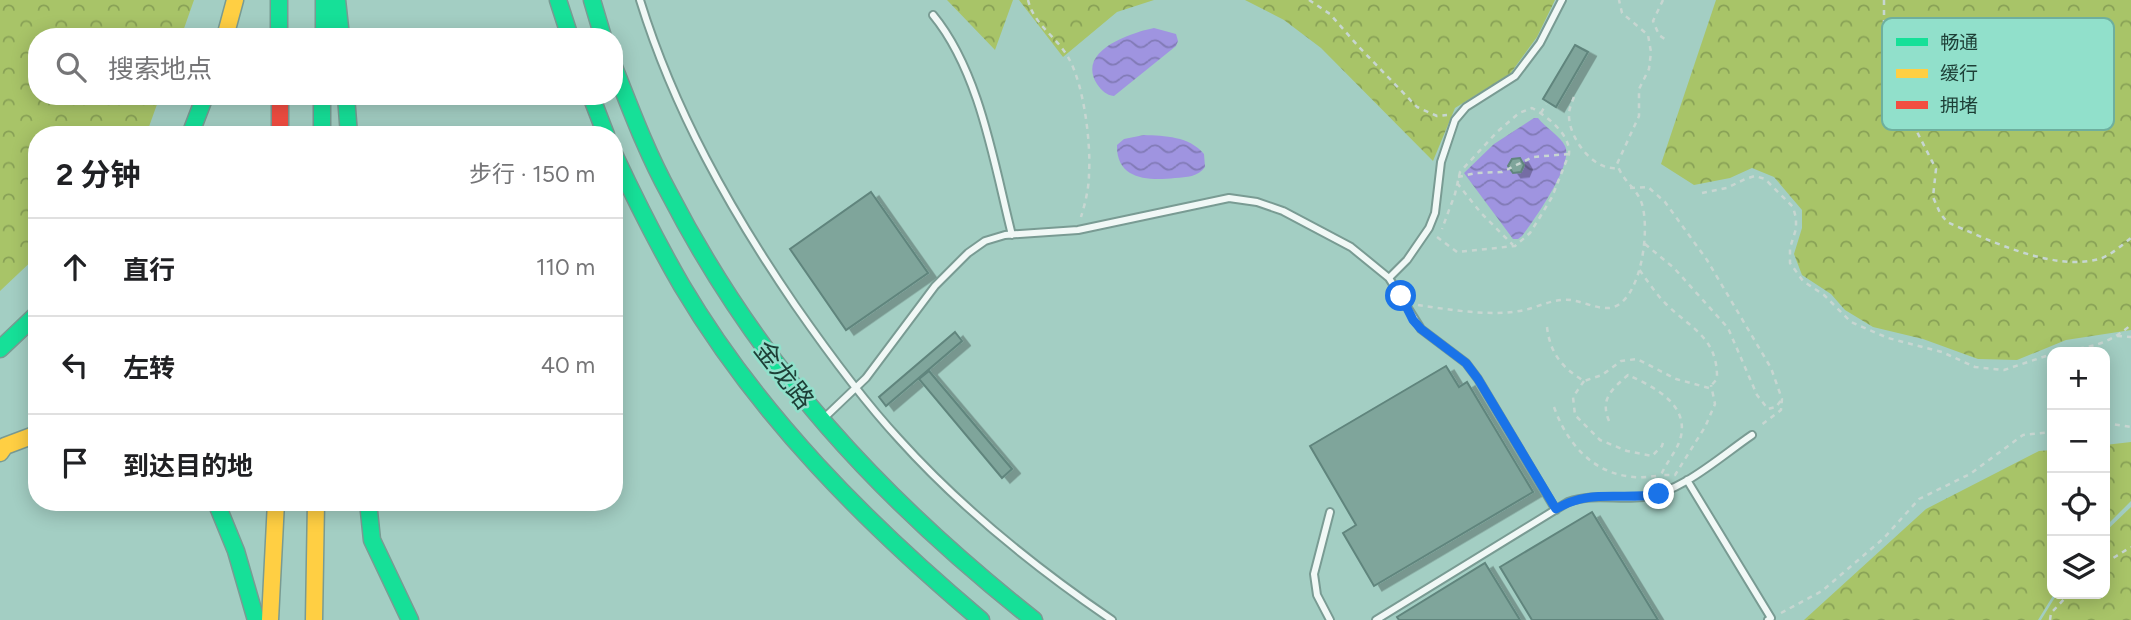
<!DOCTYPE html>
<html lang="zh">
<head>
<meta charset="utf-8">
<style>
  body { margin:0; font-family:Figtree,"Noto Sans SC",sans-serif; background:#f6f6f6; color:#202124 }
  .controls { position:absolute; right:21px; bottom:21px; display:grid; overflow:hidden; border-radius:14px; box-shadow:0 4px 18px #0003 }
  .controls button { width:63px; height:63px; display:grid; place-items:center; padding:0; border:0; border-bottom:2px solid #e0e0e0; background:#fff; color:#202124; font:35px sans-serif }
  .stop { position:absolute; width:21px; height:21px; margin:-16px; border:5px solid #1a73e8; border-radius:50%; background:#fff }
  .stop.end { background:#1a73e8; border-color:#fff; box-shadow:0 2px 7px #0008 }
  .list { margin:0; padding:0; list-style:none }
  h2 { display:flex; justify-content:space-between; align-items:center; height:91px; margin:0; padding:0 28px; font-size:30px }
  h2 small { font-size:23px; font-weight:400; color:#757577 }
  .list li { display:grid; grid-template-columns:46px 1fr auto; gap:21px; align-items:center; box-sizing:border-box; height:98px; padding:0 28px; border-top:2px solid #e0e0e0 }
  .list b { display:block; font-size:26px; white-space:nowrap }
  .list em { font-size:23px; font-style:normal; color:#757577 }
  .icon { flex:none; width:38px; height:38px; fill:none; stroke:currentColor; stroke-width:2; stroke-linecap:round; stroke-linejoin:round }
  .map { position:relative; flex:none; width:2131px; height:620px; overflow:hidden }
  .search { position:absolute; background:#fff; box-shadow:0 4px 18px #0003; left:28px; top:28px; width:595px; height:77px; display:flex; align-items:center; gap:18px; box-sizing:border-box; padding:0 24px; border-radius:28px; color:#757577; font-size:26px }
  .panel { position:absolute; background:#fff; box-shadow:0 4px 18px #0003; left:28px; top:126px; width:595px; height:385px; border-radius:28px }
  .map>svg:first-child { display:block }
  .forest { fill:url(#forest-crowns) }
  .water { fill:url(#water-waves) }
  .building { fill:#7fa59b; stroke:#60857d; stroke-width:2; filter:url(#shadow) }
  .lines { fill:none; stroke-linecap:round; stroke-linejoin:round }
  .lane-casing { stroke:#799b93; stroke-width:10 }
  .fast-casing { stroke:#799b93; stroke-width:19 }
  .slow-casing { stroke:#799b93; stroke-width:19 }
  .jam-casing { stroke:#799b93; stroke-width:19 }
  .path { stroke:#c7d6d1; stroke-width:2.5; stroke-dasharray:5 5; stroke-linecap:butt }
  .lane { stroke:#f1f8f6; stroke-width:6 }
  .fast { stroke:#16e098; stroke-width:16 }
  .slow { stroke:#ffcf43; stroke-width:16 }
  .jam { stroke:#f24e42; stroke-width:16 }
  .route { stroke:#1a73e8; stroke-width:9 }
  .labels { text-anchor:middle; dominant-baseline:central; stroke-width:5; stroke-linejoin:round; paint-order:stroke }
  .street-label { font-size:26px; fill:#1d3e36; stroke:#91e0cb }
  .key { fill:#91e0cb; stroke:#6eaf9e; stroke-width:2 }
  .key-label { font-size:19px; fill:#1d3e36 }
</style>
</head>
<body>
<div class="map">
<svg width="2131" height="620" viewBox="0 0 2131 620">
  <defs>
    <pattern id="forest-crowns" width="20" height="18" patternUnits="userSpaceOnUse" patternTransform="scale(1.75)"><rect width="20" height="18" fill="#a8c468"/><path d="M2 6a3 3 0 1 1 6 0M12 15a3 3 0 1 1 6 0" fill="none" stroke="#88a156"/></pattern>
    <pattern id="water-waves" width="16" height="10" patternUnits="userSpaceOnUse" patternTransform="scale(1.75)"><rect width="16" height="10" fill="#9f94e0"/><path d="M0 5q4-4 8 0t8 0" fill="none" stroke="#817ab6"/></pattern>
    <filter id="shadow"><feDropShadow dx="8" dy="4.5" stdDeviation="0" flood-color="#0004"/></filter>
  </defs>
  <rect width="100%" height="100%" fill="#a3cec3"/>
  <path class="forest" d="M0 0H194L181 37H37V96H160L146 135H37V256L0 291Z
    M947 0H1013L995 50Z
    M1019 0H1154L1117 12 1063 57Z
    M1245 0H1555L1537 37 1510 74 1455 108 1433 161 1321 48 1284 20Z
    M1716 0H2131V330L2066 340 2017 360 1978 359 1923 339 1873 327 1845 310 1831 294 1802 275 1794 254 1802 228V210L1774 177 1752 168 1730 178 1694 185 1661 164Z
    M2131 442V501L2105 527V445Z
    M2052 450V594H2054L2038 620H1804L1926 509 2039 451Z
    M2131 507V620H2041L2057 594H2105V532Z"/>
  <path class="water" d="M1154 28 1176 34 1178 41 1176 46 1114 96C1106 95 1102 91 1097 84 1076 51 1130 33 1154 28Z
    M1534 118H1538C1545 127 1561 137 1565 146 1574 164 1534 220 1522 236L1518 239H1513L1464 173 1494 144Z
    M1144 135C1165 136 1189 136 1204 154L1205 167C1198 177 1187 177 1175 178 1149 181 1116 180 1117 145L1124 139Z"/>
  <path class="building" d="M1575 45 1588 52 1556 107 1543 99Z
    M1520 158 1524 165 1521 172 1513 173 1508 166 1512 159Z
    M871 192 928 273 846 330 790 249Z
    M955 332 962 341 886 406 879 397Z
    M1446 366 1459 387 1467 382 1533 492 1374 586 1343 533 1356 525 1310 446Z
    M929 371 1012 469 1002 478 919 379Z
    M1592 512 1658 620H1532L1500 567Z
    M1485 563 1520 620H1399L1397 617Z"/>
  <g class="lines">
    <g class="lane-casing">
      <path id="lane" d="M640 0C674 110 730 210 795 305 827 351 861 398 899 439 961 508 1036 568 1112 620
        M933 15C980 72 994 164 1012 235
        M1389 278 1407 260 1429 228 1435 213 1441 162 1455 120 1466 107 1515 76 1540 43 1562 0
        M823 419 866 378 935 286 968 253 985 241 1005 235 1078 230 1229 198 1257 202 1283 211 1351 247 1389 278 1421 329 1466 363 1478 379 1556 510
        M1687 480 1771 618 1768 620
        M1330 620 1317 595 1314 574 1330 512
        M1376 620 1568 502C1593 493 1617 500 1643 497 1681 493 1721 456 1752 435"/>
    </g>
    <g class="fast-casing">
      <path id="fast" d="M279 0V37
        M324 0V37
        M337 0 341 37
        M558 0 570 37
        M592 0 603 37
        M614 67C631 110 647 153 669 193 760 369 880 498 1034 620
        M322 96V135
        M346 96 349 135
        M591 96 606 135
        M190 135 205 96
        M614 154C635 199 657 243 682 286 759 416 866 523 981 620
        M0 349 37 314
        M216 502 236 551 256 620
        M368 502 372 540 410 620"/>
    </g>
    <g class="slow-casing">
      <path id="slow" d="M225 37 235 0
        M0 453 5 446 37 434
        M270 620 276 502
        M314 620 316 502"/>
    </g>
    <g class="jam-casing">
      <path id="jam" d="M280 96V135"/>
    </g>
    <path class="path" d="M1028 0C1034 25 1056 36 1068 57 1084 84 1091 143 1089 174 1089 188 1085 204 1081 217
      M1309 0 1330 14 1358 46 1417 107 1437 116 1447 115
      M1663 0 1653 21 1659 35 1666 40
      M1884 0V50L1890 79 1936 169 1933 197 1940 213 1947 222C1988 240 2054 272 2099 259 2110 256 2122 245 2131 238
      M1574 97C1572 102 1569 109 1569 114 1568 137 1593 171 1617 168
      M1541 113 1546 104
      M1458 177 1476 173 1502 172 1533 157 1569 154
      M1457 183 1481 213 1513 245
      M1630 188 1648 187 1665 202 1707 260 1771 368 1782 399 1781 410 1760 426
      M1702 193 1727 188 1745 179 1755 176 1765 179 1793 207 1796 218V229L1790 248V263L1803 281 1824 295 1851 322 1888 338 1942 352 1975 367 2004 370 2052 354
      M1437 237 1457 252 1515 246 1530 233 1540 217 1552 197 1569 154C1571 135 1547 116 1532 108L1519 113 1497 132 1460 172 1455 194 1442 229
      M1645 244 1674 268 1728 328 1757 395 1768 409 1776 407 1782 399
      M1418 305C1452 310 1492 317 1525 310 1537 307 1549 301 1562 300 1578 298 1593 309 1609 308 1642 305 1652 223 1640 199 1633 185 1623 181 1617 164L1639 116V89L1649 69 1651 52 1648 35 1622 13 1619 0
      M1547 327C1550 353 1562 368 1584 381L1602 375 1621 361 1637 359 1676 379 1709 388 1717 379C1718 337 1690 328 1666 304 1655 293 1647 280 1638 268
      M2117 336 2131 337
      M2059 352C2091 346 2104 347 2131 325
      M1584 381 1573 397 1575 415 1600 440 1627 451 1652 456 1662 446 1664 439
      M1554 407C1571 455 1608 486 1661 475
      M1609 421C1600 399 1611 390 1628 375 1652 386 1688 403 1681 436 1678 450 1667 461 1661 475H1675L1705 427 1715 404 1711 385
      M2105 423 2131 427
      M2105 563 2131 547
      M1781 613 1822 591 1884 538 1919 499 1970 474 2023 435 2052 432
      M2050 620 2051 613 2069 594"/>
    <use href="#lane" class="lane"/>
    <use href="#fast" class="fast"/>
    <use href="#slow" class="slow"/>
    <use href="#jam" class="jam"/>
  </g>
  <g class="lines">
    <path class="route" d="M1401 296 1413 320 1421 329 1466 363 1478 379 1556 509C1591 488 1620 501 1659 494"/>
  </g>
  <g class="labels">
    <g class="street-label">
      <text transform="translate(784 375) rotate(52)">金龙路</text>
    </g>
  </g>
  <rect x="1882" y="18" width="232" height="112" rx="10" class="key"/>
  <rect x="1896" y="38" width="32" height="8" fill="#16e098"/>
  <rect x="1896" y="69" width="32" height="9" fill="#ffcf43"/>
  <rect x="1896" y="101" width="32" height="8" fill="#f24e42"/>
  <g class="key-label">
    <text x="1940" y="49">畅通</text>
    <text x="1940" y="80">缓行</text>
    <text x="1940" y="112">拥堵</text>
  </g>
</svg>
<div class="controls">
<button>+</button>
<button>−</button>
<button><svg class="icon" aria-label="locate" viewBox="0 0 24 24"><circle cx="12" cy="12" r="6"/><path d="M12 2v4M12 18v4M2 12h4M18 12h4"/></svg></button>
<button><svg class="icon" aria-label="layers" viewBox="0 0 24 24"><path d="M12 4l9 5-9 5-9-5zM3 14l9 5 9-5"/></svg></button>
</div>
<div class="stop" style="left:1401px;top:296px"></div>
<div class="stop end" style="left:1659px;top:494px"></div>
<div class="search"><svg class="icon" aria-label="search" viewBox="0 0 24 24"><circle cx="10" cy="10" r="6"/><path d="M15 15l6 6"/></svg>搜索地点</div>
<section class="panel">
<h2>2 分钟<small>步行 · 150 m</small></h2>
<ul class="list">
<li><svg class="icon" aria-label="ahead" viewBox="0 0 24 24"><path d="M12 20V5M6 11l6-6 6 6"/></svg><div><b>直行</b></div><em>110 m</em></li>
<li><svg class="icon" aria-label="left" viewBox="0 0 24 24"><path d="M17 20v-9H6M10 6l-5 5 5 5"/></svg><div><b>左转</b></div><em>40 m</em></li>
<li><svg class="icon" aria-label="arrive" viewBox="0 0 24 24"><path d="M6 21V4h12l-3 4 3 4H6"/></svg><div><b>到达目的地</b></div></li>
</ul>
</section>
</div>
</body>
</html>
